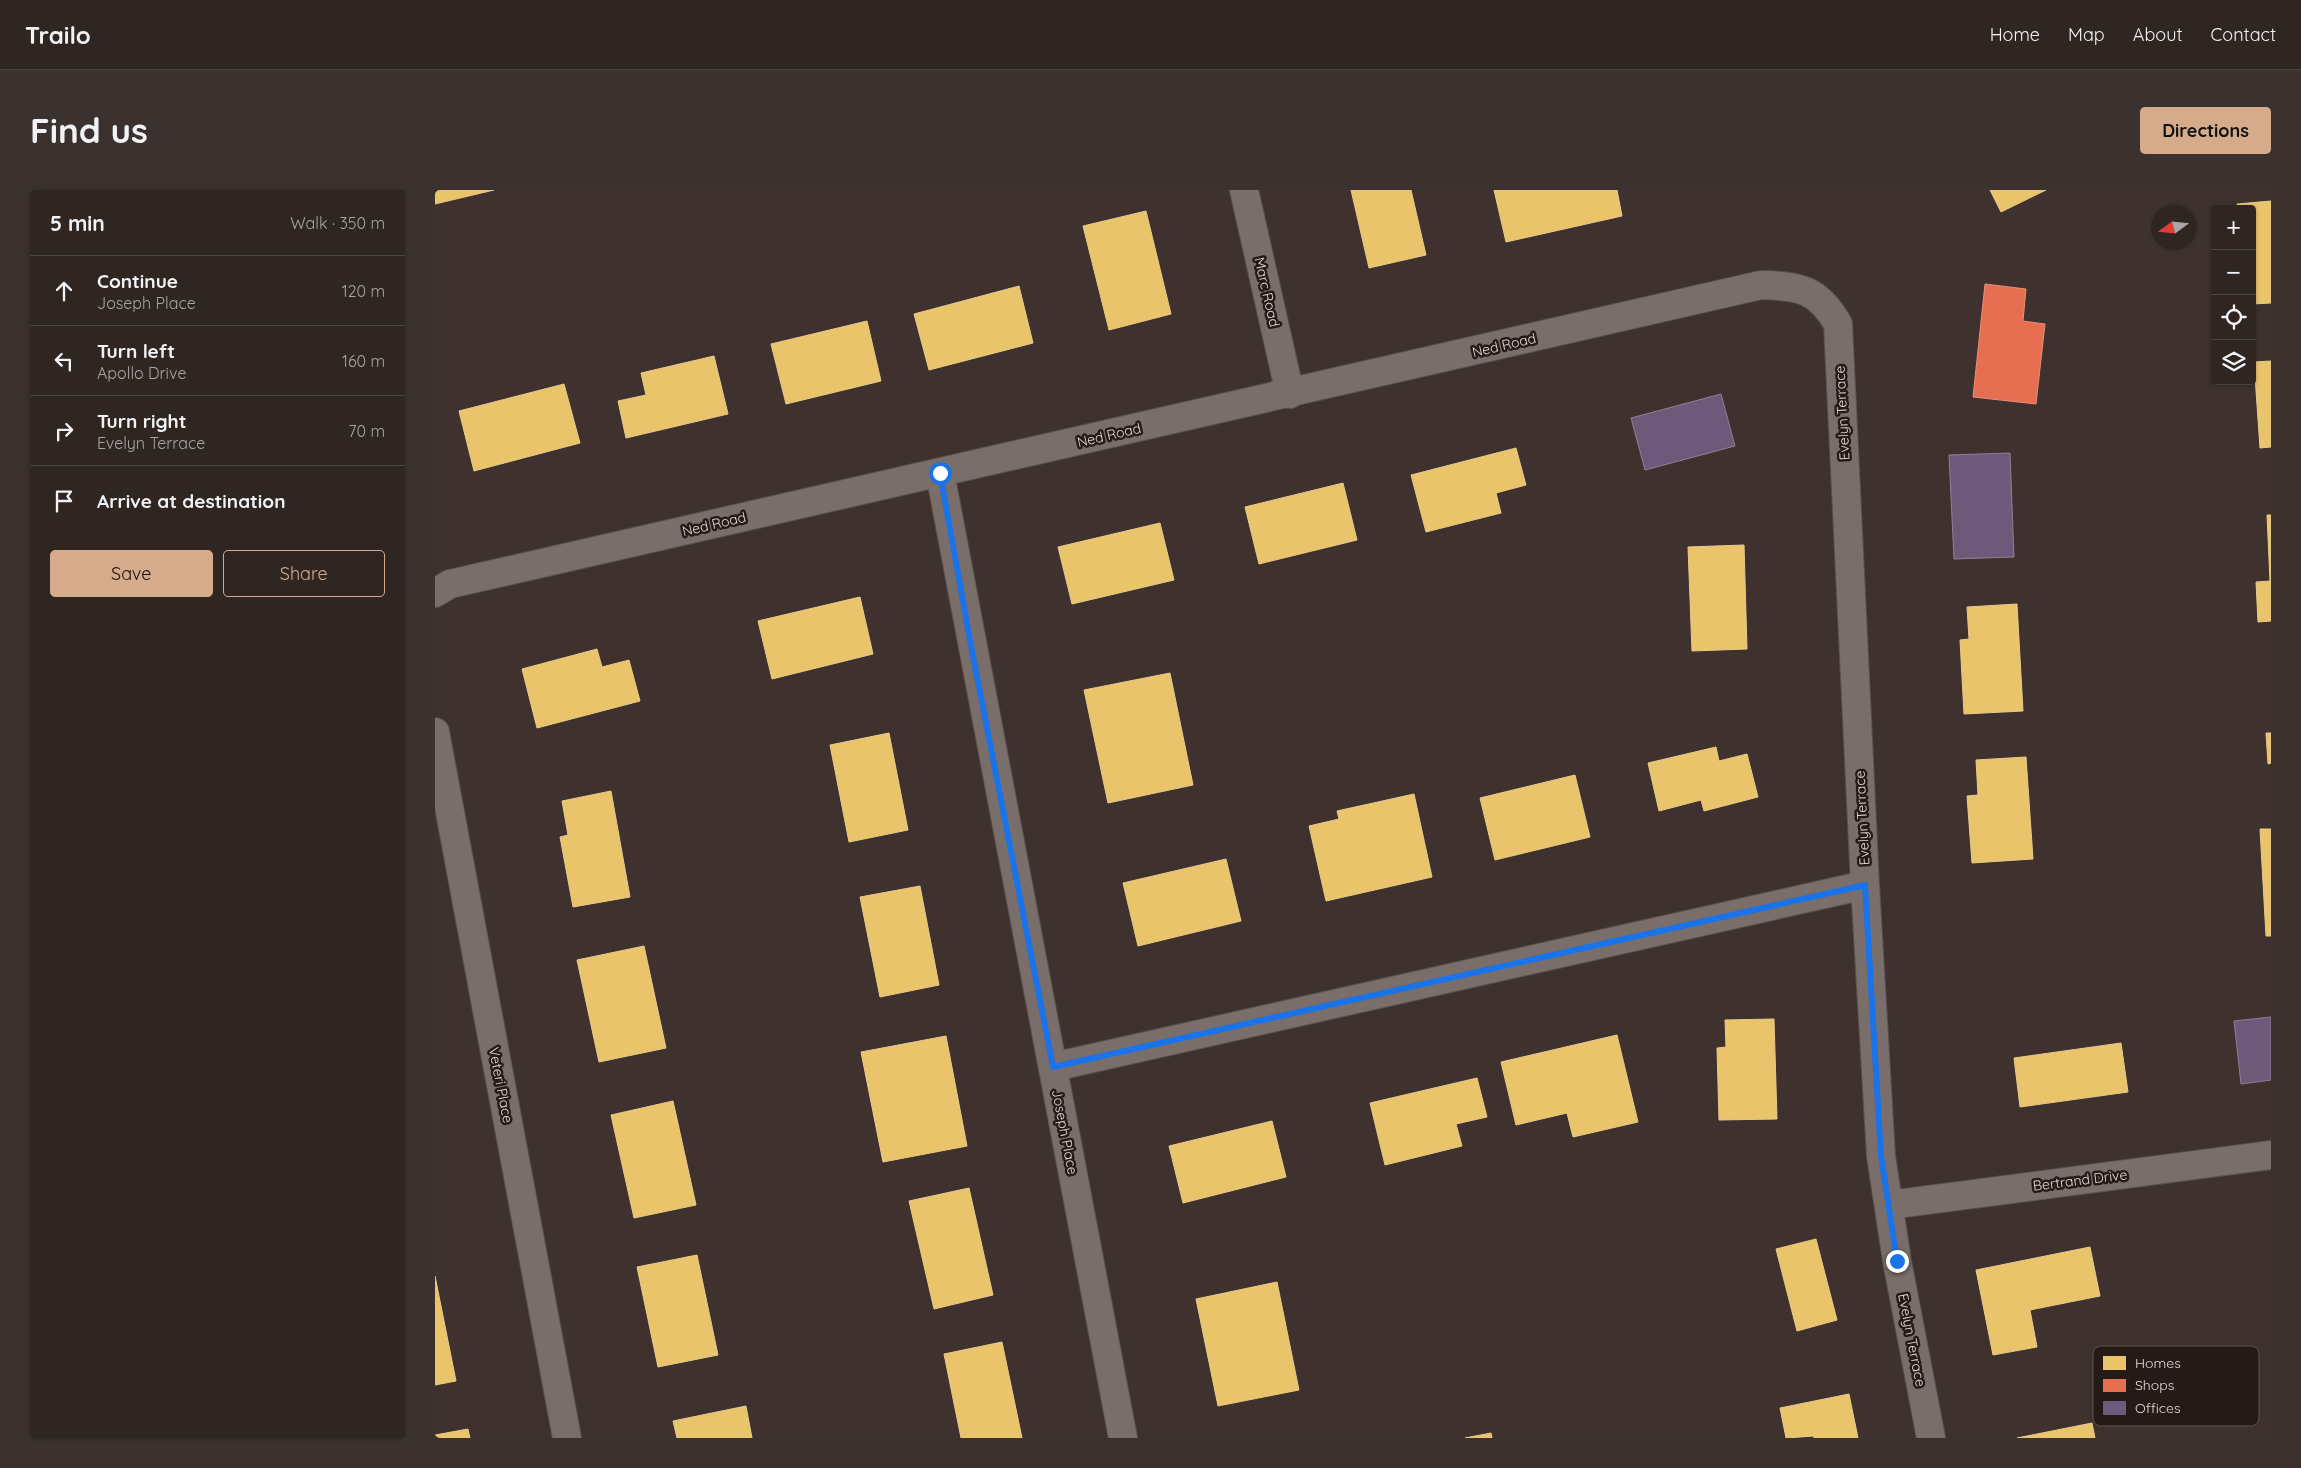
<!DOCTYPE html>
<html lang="en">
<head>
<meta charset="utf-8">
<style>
  body { margin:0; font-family:Quicksand,sans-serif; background:#3b322f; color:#f1f3f6 }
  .controls { position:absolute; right:15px; top:15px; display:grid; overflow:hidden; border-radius:5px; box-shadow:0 1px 4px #0004 }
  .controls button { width:45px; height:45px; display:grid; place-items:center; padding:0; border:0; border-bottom:1px solid #4a4340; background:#2f2622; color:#f1f3f6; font:25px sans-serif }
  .compass { position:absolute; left:1716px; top:15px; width:45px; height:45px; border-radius:50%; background:#2f2622; box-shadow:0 1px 4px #0004; rotate:255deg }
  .stop { position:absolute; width:15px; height:15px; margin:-11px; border:4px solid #1a73e8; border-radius:50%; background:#fff }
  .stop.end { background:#1a73e8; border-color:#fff; box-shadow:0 1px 5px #0008 }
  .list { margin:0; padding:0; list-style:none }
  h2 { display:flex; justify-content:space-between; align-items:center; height:65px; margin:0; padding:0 20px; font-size:21px }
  h2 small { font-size:16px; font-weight:400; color:#a7a5a5 }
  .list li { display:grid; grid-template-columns:32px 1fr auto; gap:15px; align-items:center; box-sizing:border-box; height:70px; padding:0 20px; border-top:1px solid #4a4340 }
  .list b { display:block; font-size:19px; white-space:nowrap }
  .list p { margin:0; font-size:16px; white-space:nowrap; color:#a7a5a5 }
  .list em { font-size:16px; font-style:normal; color:#a7a5a5 }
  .actions { display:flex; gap:10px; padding:15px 20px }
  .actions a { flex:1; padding:11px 0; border:1px solid #d6ab8b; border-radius:5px; text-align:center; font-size:18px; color:#d6ab8b }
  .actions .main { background:#d6ab8b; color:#111 }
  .icon { flex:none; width:28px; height:28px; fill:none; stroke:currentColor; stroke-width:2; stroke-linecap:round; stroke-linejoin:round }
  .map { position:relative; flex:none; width:1836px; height:1248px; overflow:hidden; border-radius:5px }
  header { display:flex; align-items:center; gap:30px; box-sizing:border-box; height:70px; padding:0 25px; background:#2f2622; border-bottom:1px solid #4a4340 }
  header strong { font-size:24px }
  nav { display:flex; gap:28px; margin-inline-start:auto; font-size:18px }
  .intro { display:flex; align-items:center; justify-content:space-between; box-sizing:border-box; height:120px; padding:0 30px }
  h1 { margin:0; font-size:35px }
  .button { padding:12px 22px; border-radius:5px; background:#d6ab8b; color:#111; font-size:18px; font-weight:700 }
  main { display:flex; gap:30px; padding:0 30px }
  aside { flex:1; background:#2f2622; border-radius:5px; box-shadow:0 1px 4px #0004 }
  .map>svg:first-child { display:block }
  .homes { fill:#e9c46a; stroke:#e8ca8a }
  .shops { fill:#e76f51; stroke:#e78f78 }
  .offices { fill:#6d597a; stroke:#927f95 }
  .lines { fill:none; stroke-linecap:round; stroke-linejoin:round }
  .minor-casing { stroke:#5b504d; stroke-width:30 }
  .minor { stroke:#7a6e6b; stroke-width:28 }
  .route { stroke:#1a73e8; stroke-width:6 }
  .labels { text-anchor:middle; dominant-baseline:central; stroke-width:5; stroke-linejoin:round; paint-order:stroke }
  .street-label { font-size:14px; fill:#e7d9d4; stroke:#241a16 }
  .key { fill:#241a16; stroke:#5e534f; stroke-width:1 }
  .key-label { font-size:14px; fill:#e7d9d4 }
</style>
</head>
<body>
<header>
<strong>Trailo</strong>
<nav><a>Home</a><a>Map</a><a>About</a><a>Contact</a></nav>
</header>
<div class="intro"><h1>Find us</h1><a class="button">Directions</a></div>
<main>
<aside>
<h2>5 min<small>Walk · 350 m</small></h2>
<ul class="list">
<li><svg class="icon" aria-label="ahead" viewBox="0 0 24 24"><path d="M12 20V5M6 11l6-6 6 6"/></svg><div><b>Continue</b><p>Joseph Place</p></div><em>120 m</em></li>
<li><svg class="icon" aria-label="left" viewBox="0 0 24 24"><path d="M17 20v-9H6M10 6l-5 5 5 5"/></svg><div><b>Turn left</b><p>Apollo Drive</p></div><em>160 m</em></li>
<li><svg class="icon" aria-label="right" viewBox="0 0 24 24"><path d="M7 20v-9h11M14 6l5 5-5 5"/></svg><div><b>Turn right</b><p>Evelyn Terrace</p></div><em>70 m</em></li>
<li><svg class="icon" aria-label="arrive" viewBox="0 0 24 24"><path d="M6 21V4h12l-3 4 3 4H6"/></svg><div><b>Arrive at destination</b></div></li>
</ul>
<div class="actions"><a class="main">Save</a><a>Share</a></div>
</aside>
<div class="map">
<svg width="1836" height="1248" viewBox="0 0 1836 1248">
  <rect width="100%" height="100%" fill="#3f322e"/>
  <path class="homes" d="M0 0H59L0 14Z
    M916 0H976L991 65 934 78Z
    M1059 0H1182L1187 26 1071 52Z
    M1555 0H1611L1566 22Z
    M1836 11V113L1817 114V19H1802V14Z
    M711 21 736 124 674 140 648 36Z
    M584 96 598 153 494 180 479 124Z
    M432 131 446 191 351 214 336 154Z
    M279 166 293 224 191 248 183 211 211 205 206 183Z
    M1836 171V257L1825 258 1819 172Z
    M129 194 145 253 39 281 24 221Z
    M1081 258 1091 295 1061 303 1066 323 991 342 976 285Z
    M908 293 922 350 824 374 810 317Z
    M1832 325H1836V431L1823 432 1821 392 1835 391Z
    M725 333 739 390 637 414 623 357Z
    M1309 355 1312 459 1257 461 1253 357Z
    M425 407 438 464 337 489 323 431Z
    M1582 414 1588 521 1529 524 1525 450 1534 449 1532 417Z
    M162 459 167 477 194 470 205 511 102 538 87 479Z
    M735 483 758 595 673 613 649 500Z
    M454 543 473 640 414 652 395 555Z
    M1831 543H1836V573L1833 574Z
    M1281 557 1284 571 1312 564 1323 607 1269 621 1266 610 1224 621 1213 573Z
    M1591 567 1598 669 1537 673 1532 606 1543 605 1541 570Z
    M1140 585 1155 647 1060 670 1045 608Z
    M176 601 195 707 138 717 125 647 133 645 127 611Z
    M979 604 997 687 891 711 874 636 904 629 902 621Z
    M1825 639H1836V746H1831Z
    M791 669 806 731 703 756 688 693Z
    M485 696 504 795 445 807 425 707Z
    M209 756 231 858 164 872 142 770Z
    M1339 829 1342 929 1284 930 1282 858 1291 857 1290 830Z
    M1182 845 1203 932 1138 947 1132 923 1081 935 1066 872Z
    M511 846 532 956 448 972 426 862Z
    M1686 853 1693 902 1585 917 1579 868Z
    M1042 888 1052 927 1021 934 1027 956 950 975 935 913Z
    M238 911 261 1015 199 1028 176 925Z
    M837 931 851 987 748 1013 734 956Z
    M534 998 558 1105 499 1119 474 1011Z
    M1381 1049 1402 1130 1362 1141 1341 1059Z
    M1655 1057 1665 1106 1595 1120 1602 1157 1558 1165 1541 1080Z
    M262 1065 283 1165 223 1177 202 1077Z
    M0 1086 21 1191 0 1195Z
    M842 1092 864 1200 783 1216 761 1109Z
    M567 1152 587 1248H526L509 1164Z
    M1414 1204 1423 1248H1379V1246L1351 1248 1345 1218Z
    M311 1216 317 1248H242L238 1231Z
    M1657 1233 1660 1248H1582Z
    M33 1239 35 1248H0V1245Z
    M1056 1243 1057 1248H1030Z"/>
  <path class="shops" d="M1550 94 1591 99 1588 131 1610 134 1601 214 1538 207Z"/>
  <path class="offices" d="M1286 204 1300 256 1210 280 1196 228Z
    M1575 263 1579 367 1519 369 1514 265Z
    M1836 827V890L1806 894 1799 831Z"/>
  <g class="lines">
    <g class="minor-casing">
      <path id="minor" d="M809 0 855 204
        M505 283 688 1248
        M0 403 15 394 1326 95C1365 96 1383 99 1403 134L1430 695 1446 966 1462 1071 1496 1248
        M0 542 132 1248
        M618 877 1430 695
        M1454 1015 1836 965"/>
    </g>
    <use href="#minor" class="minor"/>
  </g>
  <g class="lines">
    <path class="route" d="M505 283 536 456 618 877 1430 695 1446 966 1462 1071"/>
  </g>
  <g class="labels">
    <g class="street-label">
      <text transform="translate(832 102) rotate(77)">Marc Road</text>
      <text transform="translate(1069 155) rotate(-13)">Ned Road</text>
      <text transform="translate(1407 223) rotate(-93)">Evelyn Terrace</text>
      <text transform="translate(674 245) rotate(-13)">Ned Road</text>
      <text transform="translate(279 334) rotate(-13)">Ned Road</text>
      <text transform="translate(1427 628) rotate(-93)">Evelyn Terrace</text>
      <text transform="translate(66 895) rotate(79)">Veteri Place</text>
      <text transform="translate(630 942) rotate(79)">Joseph Place</text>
      <text transform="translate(1645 990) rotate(-7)">Bertrand Drive</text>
      <text transform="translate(1477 1150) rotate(79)">Evelyn Terrace</text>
    </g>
  </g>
  <rect x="1658" y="1156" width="166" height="80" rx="8" class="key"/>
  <rect x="1668" y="1166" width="23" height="14" fill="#e9c46a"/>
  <rect x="1668" y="1189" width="23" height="13" fill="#e76f51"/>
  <rect x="1668" y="1211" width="23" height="14" fill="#6d597a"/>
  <g class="key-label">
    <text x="1700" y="1178">Homes</text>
    <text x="1700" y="1200">Shops</text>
    <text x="1700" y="1223">Offices</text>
  </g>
</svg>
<div class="controls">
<button>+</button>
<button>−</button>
<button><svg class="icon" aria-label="locate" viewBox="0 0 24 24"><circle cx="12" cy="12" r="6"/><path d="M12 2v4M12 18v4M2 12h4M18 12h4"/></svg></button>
<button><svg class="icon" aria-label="layers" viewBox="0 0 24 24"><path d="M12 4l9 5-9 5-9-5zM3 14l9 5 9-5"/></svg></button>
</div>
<svg class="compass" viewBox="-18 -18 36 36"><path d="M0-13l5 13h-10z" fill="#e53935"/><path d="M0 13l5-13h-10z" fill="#a7a5a5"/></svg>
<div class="stop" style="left:505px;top:283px"></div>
<div class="stop end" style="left:1462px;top:1071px"></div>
</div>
</main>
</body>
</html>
